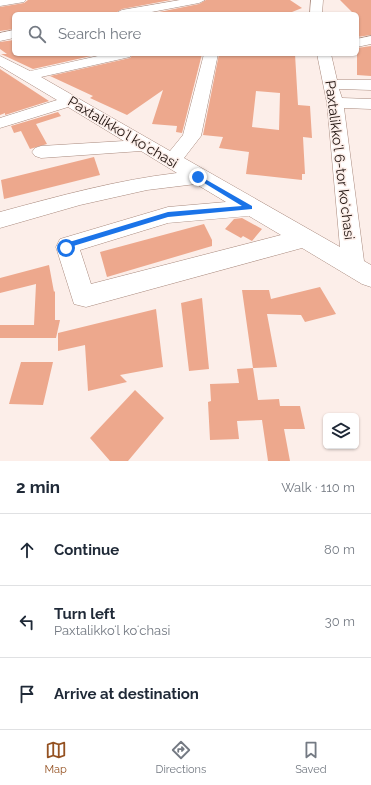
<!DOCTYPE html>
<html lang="en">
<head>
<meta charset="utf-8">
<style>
  body { margin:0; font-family:Raleway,sans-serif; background:#f2f2f3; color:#1f2937 }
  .controls { position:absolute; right:12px; bottom:12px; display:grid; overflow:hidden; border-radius:6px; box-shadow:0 1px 3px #0004 }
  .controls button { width:36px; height:36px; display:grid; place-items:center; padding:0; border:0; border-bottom:1px solid #e0e1e3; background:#fff; color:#1f2937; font:20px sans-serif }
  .stop { position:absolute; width:12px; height:12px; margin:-9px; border:3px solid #1a73e8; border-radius:50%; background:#fff }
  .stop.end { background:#1a73e8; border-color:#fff; box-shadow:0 1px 4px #0008 }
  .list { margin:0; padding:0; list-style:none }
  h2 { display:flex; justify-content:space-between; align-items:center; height:52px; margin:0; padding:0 16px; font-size:17px }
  h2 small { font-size:13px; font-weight:400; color:#747a83 }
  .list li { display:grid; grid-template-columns:26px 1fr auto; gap:12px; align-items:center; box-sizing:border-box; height:72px; padding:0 16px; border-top:1px solid #e0e1e3 }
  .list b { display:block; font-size:15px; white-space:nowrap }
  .list p { margin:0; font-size:13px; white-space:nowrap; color:#747a83 }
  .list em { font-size:13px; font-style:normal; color:#747a83 }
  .icon { flex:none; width:22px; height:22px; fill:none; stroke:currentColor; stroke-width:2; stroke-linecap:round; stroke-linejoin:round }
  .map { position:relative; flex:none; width:371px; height:461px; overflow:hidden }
  .search { position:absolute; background:#fff; box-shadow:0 1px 3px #0004; left:12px; right:12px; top:12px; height:44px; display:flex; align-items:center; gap:10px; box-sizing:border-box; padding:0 14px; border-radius:6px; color:#747a83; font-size:15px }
  .sheet { height:268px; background:#fff }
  nav { display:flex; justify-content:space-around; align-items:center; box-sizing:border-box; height:56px; border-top:1px solid #e0e1e3; background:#fff; font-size:11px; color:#747a83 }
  nav a { display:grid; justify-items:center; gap:2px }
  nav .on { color:#945121 }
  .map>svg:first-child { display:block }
  .building { fill:#eda88d; fill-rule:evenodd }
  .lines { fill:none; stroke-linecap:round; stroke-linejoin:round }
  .minor-casing { stroke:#a98a7e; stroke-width:1 }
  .minor { fill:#fff; fill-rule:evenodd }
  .route { fill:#1a73e8 }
  .labels { text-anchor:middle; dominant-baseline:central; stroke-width:3; stroke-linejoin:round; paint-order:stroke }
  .street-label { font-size:14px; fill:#1d110d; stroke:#fceee9 }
</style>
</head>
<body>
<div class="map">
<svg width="371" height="461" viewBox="0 0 371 461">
  <rect width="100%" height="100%" fill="#fceee9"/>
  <path class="building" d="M28 0H171L122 9 114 14H14V29L0 31V7L24 3Z
    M206 0H290L302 8 287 14H149L199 4Z
    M340 0H371V35L357 37V14H354Z
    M14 40V54H100L33 69 1 54H7L0 49V42Z
    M371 46V76L357 75V48Z
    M133 54H202L182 133 176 132 177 126 152 124 163 90 127 115 90 98 93 96 50 76 130 58Z
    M219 54H295L298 105 310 106 312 138 303 137 305 174H302V180L246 174 249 152 219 148 223 137 203 135ZM256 91 280 93 279 130 252 127Z
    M0 69 49 101 5 115V113L0 115Z
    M58 112 61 116 36 124 47 144 30 149 21 131 14 133 11 126Z
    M94 157 100 175 4 199 1 180Z
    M242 218 262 229 252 241 243 236 241 238 225 229 234 219Z
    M204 224 212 240V246L107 277 100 252Z
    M49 265 54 292 55 291V320H60L56 338H0V325H34L36 284 0 293V278Z
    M320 287 336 314 305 322 301 315 267 314 277 367 253 368 242 290H269L271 299Z
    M202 298 209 369 189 371 181 303Z
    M156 309 163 367 120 375 127 382 88 391 85 345 58 351V333Z
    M21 362H53L43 405 9 404Z
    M253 368 258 400 279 399 280 406H300L305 429H284L290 461H268L262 420 237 421 239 439 210 440 208 402 211 401 210 384 239 383 237 369Z
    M135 390 164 418 128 461H110L90 438Z"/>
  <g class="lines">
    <g class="minor-casing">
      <path id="minor" d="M0 0H26L24 2 0 6Z
        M180 0H205L199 3 141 14H116L118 12 122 10Z
        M311 0H323L322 14H310Z
        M14 30V38L0 41V33Z
        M371 36V44L357 47V39Z
        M107 54H132L130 57 41 77 170 151 183 135 204 54H218L201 136 184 158 340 247 327 103 317 54H331L337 80H371V90L339 89 342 98 371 99V109L344 108 364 261 371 265V287L362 284 302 248 86 307 74 304 56 247 60 239 168 207 226 202 196 184 147 190 80 205 0 228V212C59 196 117 180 177 173L141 151 41 158 35 156 32 152 35 148 41 146 124 141 68 107 0 128V118L57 100 0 66V56L30 71ZM249 216 281 235 91 284 80 250 168 223Z"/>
    </g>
    <use href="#minor" class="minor"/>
  </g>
  <path class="route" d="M198 175 252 206V209L168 217 70 247 66 250 64 249 63 248 66 243 168 212 242 206 196 178 195 177Z"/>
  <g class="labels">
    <g class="street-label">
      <text transform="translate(123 132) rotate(31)">Paxtalikkoʻl koʻchasi</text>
      <text transform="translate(340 160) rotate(83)">Paxtalikkoʻl 6-tor koʻchasi</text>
    </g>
  </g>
</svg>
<div class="controls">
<button><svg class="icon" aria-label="layers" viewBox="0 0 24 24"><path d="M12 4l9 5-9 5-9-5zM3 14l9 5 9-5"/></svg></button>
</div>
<div class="stop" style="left:66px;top:248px"></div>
<div class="stop end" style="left:198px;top:177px"></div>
<div class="search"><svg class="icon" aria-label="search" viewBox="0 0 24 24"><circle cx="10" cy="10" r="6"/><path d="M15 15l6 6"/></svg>Search here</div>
</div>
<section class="sheet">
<h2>2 min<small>Walk · 110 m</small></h2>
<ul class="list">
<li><svg class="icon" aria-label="ahead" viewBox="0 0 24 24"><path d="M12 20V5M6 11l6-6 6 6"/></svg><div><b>Continue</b></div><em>80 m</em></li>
<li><svg class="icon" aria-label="left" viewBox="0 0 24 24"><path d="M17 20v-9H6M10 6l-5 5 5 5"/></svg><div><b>Turn left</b><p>Paxtalikkoʻl koʻchasi</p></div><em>30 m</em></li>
<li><svg class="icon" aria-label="arrive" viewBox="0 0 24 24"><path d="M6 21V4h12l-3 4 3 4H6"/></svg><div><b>Arrive at destination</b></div></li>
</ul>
</section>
<nav>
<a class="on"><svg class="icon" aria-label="map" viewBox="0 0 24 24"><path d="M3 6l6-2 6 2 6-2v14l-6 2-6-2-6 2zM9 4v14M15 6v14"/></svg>Map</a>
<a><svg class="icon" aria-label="directions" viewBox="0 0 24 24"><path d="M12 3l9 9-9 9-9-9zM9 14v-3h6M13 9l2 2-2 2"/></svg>Directions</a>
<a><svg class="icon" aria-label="saved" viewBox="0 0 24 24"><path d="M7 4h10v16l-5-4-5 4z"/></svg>Saved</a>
</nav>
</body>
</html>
